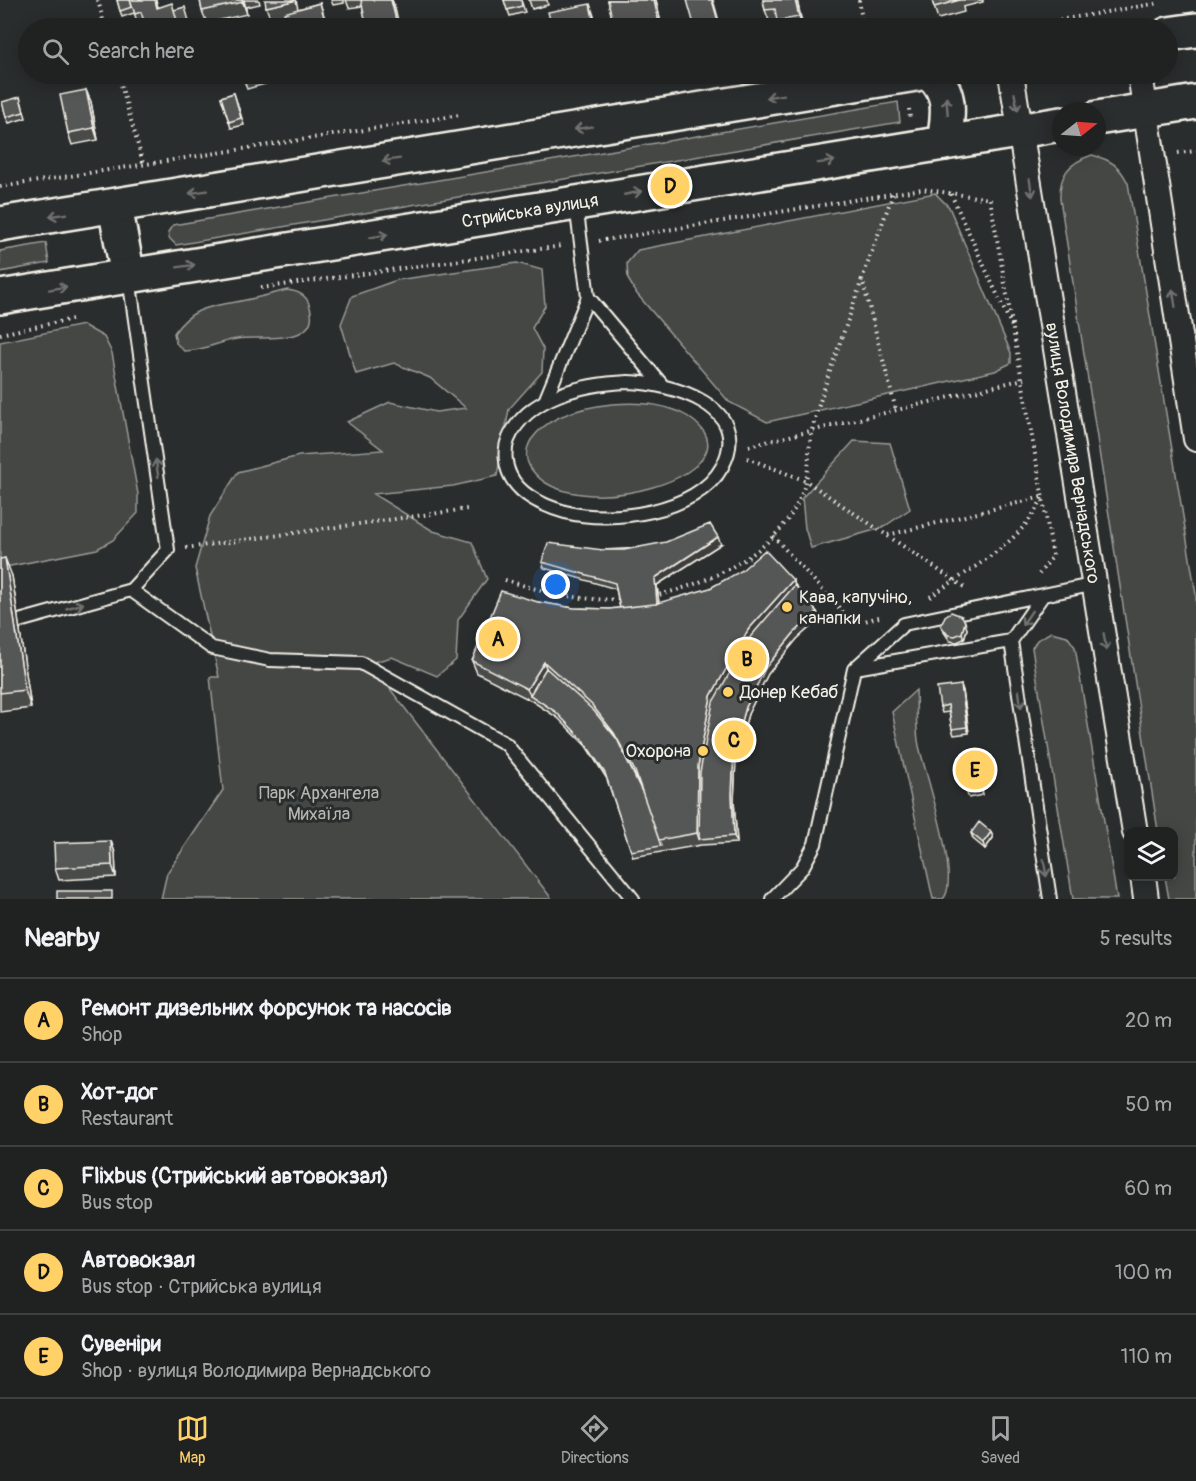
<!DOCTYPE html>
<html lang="en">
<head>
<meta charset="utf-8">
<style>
  body { margin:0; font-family:Pangolin,sans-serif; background:#282a2a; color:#f1f3f6 }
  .controls { position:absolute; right:18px; bottom:18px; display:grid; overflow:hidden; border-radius:12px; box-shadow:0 3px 15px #0003 }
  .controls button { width:54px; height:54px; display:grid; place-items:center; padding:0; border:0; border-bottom:2px solid #3d3f40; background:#202222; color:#f1f3f6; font:30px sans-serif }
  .compass { position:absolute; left:1052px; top:102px; width:54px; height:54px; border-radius:50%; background:#202222; box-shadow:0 3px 15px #0003; rotate:73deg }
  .you { position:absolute; left:556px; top:585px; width:21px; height:21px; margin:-15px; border:4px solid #fff; border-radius:50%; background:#1a73e8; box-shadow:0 0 0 9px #1a73e833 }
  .badge { display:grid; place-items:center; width:39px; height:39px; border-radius:50%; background:#ffd166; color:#111; font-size:20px; font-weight:700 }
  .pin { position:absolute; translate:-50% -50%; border:3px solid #fff; box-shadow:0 2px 6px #0006 }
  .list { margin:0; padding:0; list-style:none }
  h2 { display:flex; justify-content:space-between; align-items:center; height:78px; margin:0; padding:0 24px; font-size:26px }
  h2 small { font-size:20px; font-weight:400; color:#a2a4a5 }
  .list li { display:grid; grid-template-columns:39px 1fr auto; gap:18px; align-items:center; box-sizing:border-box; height:84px; padding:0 24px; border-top:2px solid #3d3f40 }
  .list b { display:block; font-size:22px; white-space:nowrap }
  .list p { margin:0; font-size:20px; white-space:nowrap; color:#a2a4a5 }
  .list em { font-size:20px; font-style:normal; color:#a2a4a5 }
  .icon { flex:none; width:33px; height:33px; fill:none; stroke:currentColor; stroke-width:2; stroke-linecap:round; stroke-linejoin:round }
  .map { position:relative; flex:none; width:1196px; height:899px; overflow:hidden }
  .search { position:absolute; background:#202222; box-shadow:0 3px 15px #0003; left:18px; right:18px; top:18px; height:66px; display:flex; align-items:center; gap:15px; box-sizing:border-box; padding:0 21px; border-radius:33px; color:#a2a4a5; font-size:22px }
  .sheet { height:498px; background:#202222 }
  nav { display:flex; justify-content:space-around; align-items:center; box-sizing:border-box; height:84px; border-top:2px solid #3d3f40; background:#202222; font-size:16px; color:#a2a4a5 }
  nav a { display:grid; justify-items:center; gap:3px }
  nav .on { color:#ffd166 }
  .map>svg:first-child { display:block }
  .green { fill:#444645; stroke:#9c9c96; stroke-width:1.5 }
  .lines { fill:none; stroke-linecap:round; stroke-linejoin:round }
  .lane-casing { stroke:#f4f1e8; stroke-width:16 }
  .street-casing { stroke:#f4f1e8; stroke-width:28 }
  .primary-casing { stroke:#f4f1e8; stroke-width:38 }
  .path { stroke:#f4f1e8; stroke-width:4; stroke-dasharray:1.5 4.5; stroke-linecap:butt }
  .lane { stroke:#2a2d2e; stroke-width:12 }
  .street { stroke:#2a2d2e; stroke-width:24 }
  .primary { stroke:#2a2d2e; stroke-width:33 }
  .wall { fill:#494b4a; stroke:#f4f1e8; stroke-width:1.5; fill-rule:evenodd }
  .shaded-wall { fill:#3c3d3c; stroke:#f4f1e8; stroke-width:1.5 }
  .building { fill:#555756; stroke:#f4f1e8; stroke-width:1.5 }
  .oneway { stroke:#71726f }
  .poi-dot { fill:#ffd166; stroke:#2a2d2e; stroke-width:2 }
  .labels { text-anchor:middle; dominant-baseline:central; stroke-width:6; stroke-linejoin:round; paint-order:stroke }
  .street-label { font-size:18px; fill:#f4f1e8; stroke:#2a2d2e }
  .poi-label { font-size:18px; fill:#f4f1e8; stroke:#2a2d2e; text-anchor:start }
  .park-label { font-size:18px; fill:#b6b5af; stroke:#2a2d2e }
</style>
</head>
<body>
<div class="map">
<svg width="1196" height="899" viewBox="0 0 1196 899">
  <rect width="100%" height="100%" fill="#2a2d2e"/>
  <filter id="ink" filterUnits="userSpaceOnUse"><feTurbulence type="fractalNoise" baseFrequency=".0167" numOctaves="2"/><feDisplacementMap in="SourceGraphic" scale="12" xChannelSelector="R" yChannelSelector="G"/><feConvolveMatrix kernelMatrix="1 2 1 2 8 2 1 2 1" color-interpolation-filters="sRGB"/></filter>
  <g filter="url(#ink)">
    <path class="green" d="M898 102 900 122 176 245 169 238 168 232 173 225Z
      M1092 155C1111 160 1119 165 1128 183L1196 595V899H1169L1165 877 1174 876V832L1158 831 1060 199C1059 174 1069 163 1092 155Z
      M935 193 949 207 1011 353V363L995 371 767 422 729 402 637 294 628 279 627 263 638 250Z
      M46 243 49 263 0 272V251Z
      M517 263 542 270 545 306 532 328 543 349 542 372 509 409 497 476 453 486 373 494 433 531 472 542 487 579 458 620 456 660 437 676 392 657 370 663 552 899H161L167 873 223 790 210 677H219L195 568 210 516 238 472 299 456 383 450 347 422 390 402 436 412 466 408 430 378 394 363 356 374 341 324 352 296 397 280Z
      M287 290C296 291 306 294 309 304 325 348 258 335 237 339 217 342 205 351 184 351L176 343 174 333C193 306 211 307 241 301 256 298 272 294 287 290Z
      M83 325 104 337 112 353 138 494V513L113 540 97 549 0 568V342Z
      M612 404C640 402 673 403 695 422 757 474 573 528 532 470 525 461 525 450 531 440 548 415 584 407 612 404Z
      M854 441 890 443 910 509 882 528 811 548 805 528 802 498Z
      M1051 632 1067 636 1075 647 1117 899H1073L1032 648 1037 640Z
      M916 690C917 707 915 728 919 746 925 773 962 880 943 899H933L892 712Z"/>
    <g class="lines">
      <g class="lane-casing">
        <path id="lane" d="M588 297 662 385
          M628 382C671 383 755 406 722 467 697 513 611 524 565 512 544 506 520 496 510 475 505 465 504 450 508 440 527 395 585 384 628 382Z
          M545 401 588 297 576 205
          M131 590 212 648 270 660 361 663 506 744 633 899
          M1043 595 1011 641 1050 899
          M19 621 131 590 168 550 129 278
          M855 668 1011 641
          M772 899 802 868 815 844 854 669 904 624 1096 584"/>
      </g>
      <g class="street-casing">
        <g id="street">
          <path id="s1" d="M1011 74 1135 832"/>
          <path d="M1140 74 1196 439"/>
          <path d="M1143 876 1146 899"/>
        </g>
      </g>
      <g class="primary-casing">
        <g id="primary">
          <path d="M1168 34 1196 30"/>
          <path d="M931 74C953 93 948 117 944 143"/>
          <path d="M1097 118 1196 102"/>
          <path d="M115 206 128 276"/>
          <path d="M0 224 916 74"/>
          <path id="s2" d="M0 297 1061 124"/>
        </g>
      </g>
      <path class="path" d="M98 0 105 28
        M859 0 863 28
        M1012 28 1159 3
        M118 74 143 163
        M909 109 910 118
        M1178 153 1196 151
        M0 187 460 115
        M893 194 862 279 896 410
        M951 194 1013 329
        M599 241 922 189 990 199 1053 556 1039 574
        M261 288 562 246
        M0 334 73 319
        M749 446 1024 379
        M747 458 806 481 967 589
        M888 535 1042 497
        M773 536 854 624 879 617
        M186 548 467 509
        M505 580C544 592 582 602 623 599
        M654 596C715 582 790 547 806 480 810 464 808 446 812 430 825 379 846 329 862 279
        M930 597C969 569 1023 543 1042 498"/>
      <use href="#lane" class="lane"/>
      <use href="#street" class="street"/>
      <use href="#primary" class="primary"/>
    </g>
    <path class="wall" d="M117 0H156L158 7 187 14 139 26 134 13 122 17Z
      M200 0H259L260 4 246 7 245 5 247 14 207 23 202 11Z
      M296 0 298 9 320 3 328 28H289L285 16 271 20 266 7Z
      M331 0H344V3L333 5Z
      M346 0H392L400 28H368L362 6 349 8Z
      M504 0H521L525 12 510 16Z
      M529 0H547L548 5 532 9Z
      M608 0H656L662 28H614Z
      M763 0H797L803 28H780L777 21 770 23 765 10Z
      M932 0H983V2L963 7 964 12 938 19Z
      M242 74H274L276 81 247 89Z
      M317 74H340L319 80Z
      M86 90 91 102 98 140 72 145 68 133Z
      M234 93 244 125 231 128 221 97Z
      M20 97 26 118 9 123 6 117Z
      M721 544 657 585 659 603 793 580 795 585 817 612 820 618 797 639 768 674 748 714 736 757 734 801 737 843 701 845 633 857 607 779 586 746 558 718 532 701 477 673 472 661 538 602 574 608 609 609 620 608 616 589 544 568 542 562 603 550ZM626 758 639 783 643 794Z
      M0 559 12 576 31 708 0 712Z
      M941 626 967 629 964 639 957 642 950 641 944 632Z
      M961 685 963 691 969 733 954 735 952 729 949 712 942 713 940 707Z
      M978 772 980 778 983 795 969 798 966 791Z
      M991 832 993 838 985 849 973 839 971 833Z
      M111 841 115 853 116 877 59 880 55 868Z"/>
    <path class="shaded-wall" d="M242 0H244L247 14Z
      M391 0H392L394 5 400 28H398Z
      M654 0H656L662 28 659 23Z
      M712 0H713L721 28H720Z
      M795 0H797L803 28 799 17Z
      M590 4 594 16 597 28H595Z
      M86 90 91 102 98 140 94 128Z
      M718 537 721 544 657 585 660 617 657 610 655 578Z
      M5 558 12 576 31 708 25 690Z
      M793 580 797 592 753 643 699 839 697 833 698 766 711 696 748 630Z
      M817 612 820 618 797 639 768 674 748 714 736 757 734 801 737 843 734 836 732 795 734 750 746 707 766 667 794 633Z
      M965 622 967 629 964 639 962 633Z
      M544 662 548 674 530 695 527 689Z
      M961 685 963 691 969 733 967 727Z
      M978 772 980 778 983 795 981 789Z
      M991 832 993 838 985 849 983 843Z
      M111 841 115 853 116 877 112 865Z"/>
    <path class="building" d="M117 0H130L132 7 120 11Z
      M130 0H155L157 8 172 3 179 28H146L141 12 135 14Z
      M200 0H242L243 2 202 11Z
      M265 0H294V1L266 7Z
      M361 0H391L398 28H373L372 27 367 28Z
      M504 0H521L522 6 507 10Z
      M608 0H654L659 23 634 28H614Z
      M687 0H712L720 28H695Z
      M763 0H795L799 17 777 21 775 9 765 10Z
      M932 0H960L934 7Z
      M320 3 327 28H289L284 13Z
      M590 4 595 28H552L548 12Z
      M185 7 191 28H179L174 10Z
      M260 19 262 28H231V26Z
      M242 74H254L242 76Z
      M86 90 94 128 68 133 60 95Z
      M234 93 241 118 229 122 221 97Z
      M20 97 24 112 6 117 2 102Z
      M710 524 718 537 655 578 657 604H655L620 608 615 583 542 562 548 543 603 550H624L666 542Z
      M765 550 793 580 748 630 711 696 698 766 697 833 659 840 635 771 614 733 592 705 544 662 527 689 472 661 501 591 538 602 574 608 609 609 655 604 710 588 741 571Z
      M5 558 25 690 0 693V559Z
      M795 585 817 612 794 633 766 667 746 707 734 750 732 795 734 836 699 839 700 772 713 702 751 636Z
      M951 612 962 616 965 622 962 633 955 636 948 635 941 626 945 616Z
      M546 668 594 711 617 739 643 794 661 846 631 851 605 773 583 740 556 712 530 695Z
      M961 685 967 727 952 729 948 705 940 707 937 688Z
      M978 772 981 789 966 791 964 774Z
      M979 822 991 832 983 843 971 833Z
      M111 841 112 865 55 868 54 843Z
      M57 891H112V899H57Z"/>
    <defs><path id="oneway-shaft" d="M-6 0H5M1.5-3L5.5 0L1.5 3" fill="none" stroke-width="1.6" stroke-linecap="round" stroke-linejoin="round" transform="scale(1.5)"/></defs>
    <g class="oneway">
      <use href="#oneway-shaft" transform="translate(775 96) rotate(171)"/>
      <use href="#oneway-shaft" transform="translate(1016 102) rotate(80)"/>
      <use href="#oneway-shaft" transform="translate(947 106) rotate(-95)"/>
      <use href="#oneway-shaft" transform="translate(583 128) rotate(171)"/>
      <use href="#oneway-shaft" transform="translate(391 160) rotate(171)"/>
      <use href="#oneway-shaft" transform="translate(826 162) rotate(-9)"/>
      <use href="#oneway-shaft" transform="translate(1031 188) rotate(81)"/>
      <use href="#oneway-shaft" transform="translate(198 192) rotate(171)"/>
      <use href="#oneway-shaft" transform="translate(633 193) rotate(-11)"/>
      <use href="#oneway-shaft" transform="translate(58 215) rotate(171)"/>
      <use href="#oneway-shaft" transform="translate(379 236) rotate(-9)"/>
      <use href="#oneway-shaft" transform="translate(186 266) rotate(-9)"/>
      <use href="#oneway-shaft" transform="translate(58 288) rotate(-10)"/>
      <use href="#oneway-shaft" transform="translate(1174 298) rotate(-99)"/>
      <use href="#oneway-shaft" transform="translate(157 468) rotate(-98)"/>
      <use href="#oneway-shaft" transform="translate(75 606) rotate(-16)"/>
      <use href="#oneway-shaft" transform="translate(1027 618) rotate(124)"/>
      <use href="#oneway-shaft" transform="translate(1105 642) rotate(81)"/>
      <use href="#oneway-shaft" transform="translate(1020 699) rotate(82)"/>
      <use href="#oneway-shaft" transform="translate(1045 868) rotate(81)"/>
    </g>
  </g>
  <g class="poi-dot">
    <circle cx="787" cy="607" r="6"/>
    <circle cx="728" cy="692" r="6"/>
    <circle cx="703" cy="751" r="6"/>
  </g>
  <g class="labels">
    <g class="street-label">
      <text stroke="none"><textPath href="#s2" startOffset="537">Стрийська вулиця</textPath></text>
      <text stroke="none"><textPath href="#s1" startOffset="384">вулиця Володимира Вернадського</textPath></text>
    </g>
    <g class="poi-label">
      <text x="799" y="597">Кава, капучіно,<tspan x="799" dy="21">канапки</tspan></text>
      <text x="740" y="692">Донер Кебаб</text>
      <text x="691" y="751" text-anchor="end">Охорона</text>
    </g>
    <g class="park-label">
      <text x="319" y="793">Парк Архангела<tspan x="319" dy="21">Михаїла</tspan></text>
    </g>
  </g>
</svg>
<div class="controls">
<button><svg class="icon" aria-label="layers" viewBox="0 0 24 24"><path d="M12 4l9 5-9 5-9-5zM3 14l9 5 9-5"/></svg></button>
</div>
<svg class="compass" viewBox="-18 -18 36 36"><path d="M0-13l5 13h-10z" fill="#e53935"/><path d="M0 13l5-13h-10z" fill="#a2a4a5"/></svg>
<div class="you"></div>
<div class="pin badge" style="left:498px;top:639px">A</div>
<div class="pin badge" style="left:747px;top:659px">B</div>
<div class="pin badge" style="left:734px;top:740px">C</div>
<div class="pin badge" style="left:670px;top:186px">D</div>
<div class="pin badge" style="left:975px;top:770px">E</div>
<div class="search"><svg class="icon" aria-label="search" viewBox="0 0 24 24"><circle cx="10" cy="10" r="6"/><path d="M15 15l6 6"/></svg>Search here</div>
</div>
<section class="sheet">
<h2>Nearby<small>5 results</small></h2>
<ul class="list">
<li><span class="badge">A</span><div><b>Ремонт дизельних форсунок та насосів</b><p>Shop</p></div><em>20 m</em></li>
<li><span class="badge">B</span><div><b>Хот-дог</b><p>Restaurant</p></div><em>50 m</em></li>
<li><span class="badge">C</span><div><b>Flixbus (Стрийський автовокзал)</b><p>Bus stop</p></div><em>60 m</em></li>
<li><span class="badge">D</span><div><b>Автовокзал</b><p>Bus stop · Стрийська вулиця</p></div><em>100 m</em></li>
<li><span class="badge">E</span><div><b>Сувеніри</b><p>Shop · вулиця Володимира Вернадського</p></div><em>110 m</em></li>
</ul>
</section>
<nav>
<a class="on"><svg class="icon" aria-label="map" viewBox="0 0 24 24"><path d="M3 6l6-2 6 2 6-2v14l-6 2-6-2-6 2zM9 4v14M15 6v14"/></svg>Map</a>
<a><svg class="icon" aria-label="directions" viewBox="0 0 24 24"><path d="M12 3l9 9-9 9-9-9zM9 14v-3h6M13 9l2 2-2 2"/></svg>Directions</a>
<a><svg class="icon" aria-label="saved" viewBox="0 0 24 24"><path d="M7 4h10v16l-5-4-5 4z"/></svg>Saved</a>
</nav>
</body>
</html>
